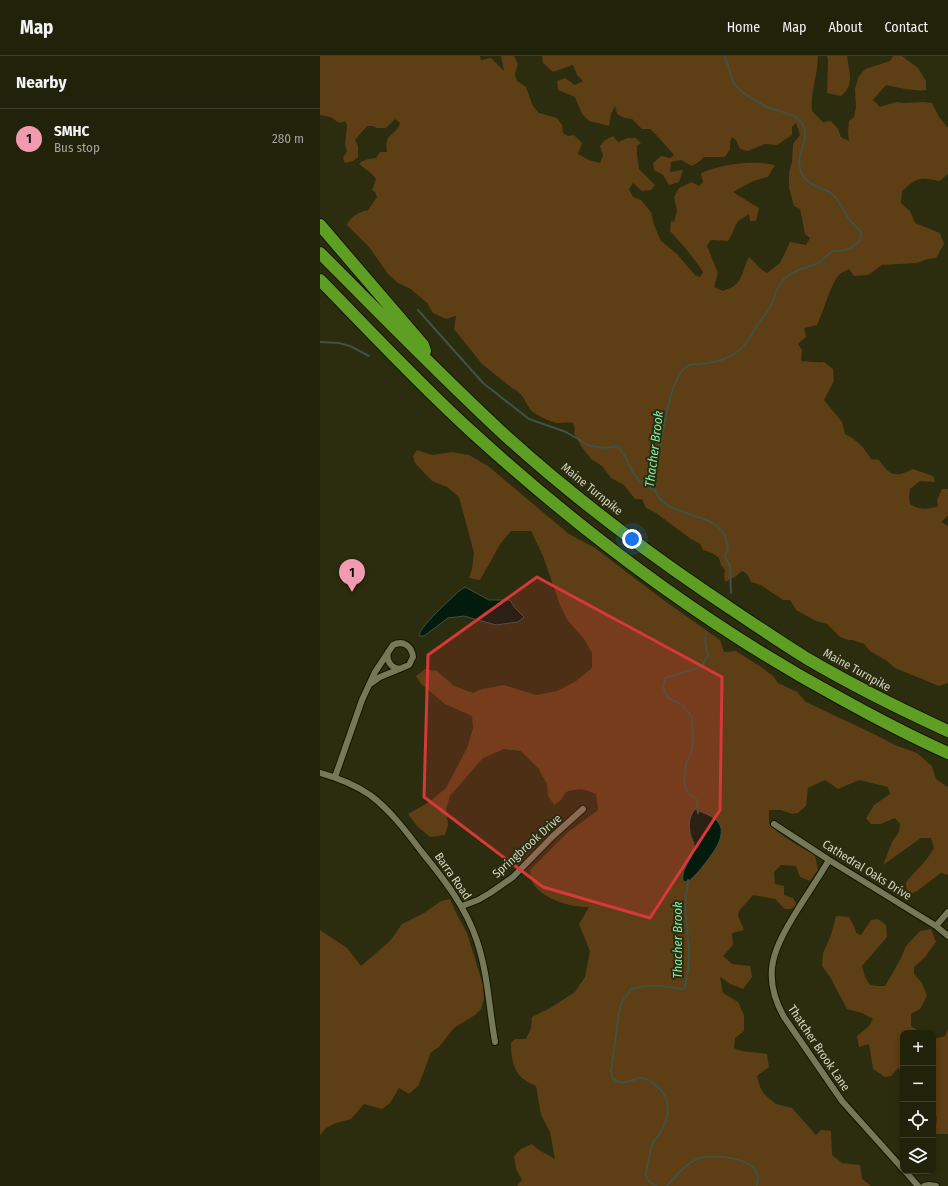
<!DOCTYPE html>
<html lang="en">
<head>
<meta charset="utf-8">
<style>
  body { margin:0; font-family:"Fira Sans Condensed",sans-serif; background:#282a13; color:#f1f3f6 }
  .controls { position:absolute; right:12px; bottom:12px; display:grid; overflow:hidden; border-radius:8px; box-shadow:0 2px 6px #0003 }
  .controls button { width:36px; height:36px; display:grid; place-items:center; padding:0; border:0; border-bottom:1px solid #3d3f2b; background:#20220a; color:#f1f3f6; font:20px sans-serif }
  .you { position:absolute; left:312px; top:483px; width:14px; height:14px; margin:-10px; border:3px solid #fff; border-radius:50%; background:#1a73e8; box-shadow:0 0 0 6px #1a73e833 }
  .badge { display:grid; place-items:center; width:26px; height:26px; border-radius:50%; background:#f29aaf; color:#111; font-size:13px; font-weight:700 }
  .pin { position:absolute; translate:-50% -33px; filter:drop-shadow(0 1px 2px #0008) }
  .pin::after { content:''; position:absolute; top:21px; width:14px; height:12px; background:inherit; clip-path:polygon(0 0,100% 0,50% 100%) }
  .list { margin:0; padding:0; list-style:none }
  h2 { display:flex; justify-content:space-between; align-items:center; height:52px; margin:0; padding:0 16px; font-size:17px }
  h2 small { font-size:13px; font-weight:400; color:#a2a49c }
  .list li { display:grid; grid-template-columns:26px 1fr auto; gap:12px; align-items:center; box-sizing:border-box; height:60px; padding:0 16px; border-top:1px solid #3d3f2b }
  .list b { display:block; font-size:15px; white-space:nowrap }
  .list p { margin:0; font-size:13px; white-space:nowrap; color:#a2a49c }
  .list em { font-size:13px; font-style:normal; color:#a2a49c }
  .icon { flex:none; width:22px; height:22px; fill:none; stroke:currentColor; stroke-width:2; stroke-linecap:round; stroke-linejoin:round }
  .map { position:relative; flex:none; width:628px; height:1130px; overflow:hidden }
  header { display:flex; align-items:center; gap:24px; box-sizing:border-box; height:56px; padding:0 20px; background:#20220a; border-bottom:1px solid #3d3f2b }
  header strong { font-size:19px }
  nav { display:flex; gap:22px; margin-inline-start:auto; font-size:14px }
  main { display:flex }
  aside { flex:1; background:#20220a }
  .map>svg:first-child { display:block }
  .green { fill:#5e3e14 }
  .water { fill:#021b0c; stroke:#405243 }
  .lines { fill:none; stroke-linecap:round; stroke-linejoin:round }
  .stream { stroke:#405243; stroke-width:2 }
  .minor-casing { stroke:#141500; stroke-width:8 }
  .motorway-casing { stroke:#141500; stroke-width:14 }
  .minor { stroke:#767958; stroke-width:6 }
  .motorway { stroke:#5d9e23; stroke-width:12 }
  .marked { fill:#d63937; fill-opacity:0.2; stroke:#d63937; stroke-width:3; stroke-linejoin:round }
  .labels { text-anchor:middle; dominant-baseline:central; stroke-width:4; stroke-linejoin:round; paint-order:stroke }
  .street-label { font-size:12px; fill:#d2d4c2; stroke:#2b2d0e }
  .water-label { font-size:13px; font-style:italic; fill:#7fedab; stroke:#2b2d0e }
</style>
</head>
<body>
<header>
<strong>Map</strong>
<nav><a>Home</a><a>Map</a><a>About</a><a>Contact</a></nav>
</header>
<main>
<aside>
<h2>Nearby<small></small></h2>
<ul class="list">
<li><span class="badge">1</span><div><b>SMHC</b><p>Bus stop</p></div><em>280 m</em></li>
</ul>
</aside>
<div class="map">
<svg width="628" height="1130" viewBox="0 0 628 1130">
  <rect width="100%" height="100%" fill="#2b2d0e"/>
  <path class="green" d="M0 0H160L161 4 171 2 184 15 181 0H194L198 8 195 18 197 25 206 31 213 50 219 57 237 62 242 69 243 77 248 80 254 79 262 87 258 98 269 104 280 107 283 99 280 90 285 84 293 80 298 86 308 82H316L321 87 317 90V99L319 113 335 129 331 134 322 135 313 127 309 133 313 141 321 144 331 156 334 169 341 185 357 198 375 219 380 221 383 216C373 201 362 188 350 175L351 165 354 166 357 155 354 141 359 132 372 126 379 130 383 126 381 117C402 108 433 104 455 109L448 121 433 125 413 136 439 152 436 165H430L429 158 417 166 412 178 408 185 391 184 387 190 398 217 394 231 403 235C406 233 412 232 415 229 423 223 424 209 429 201L441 213 447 217 460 207 470 186 486 189 490 182 485 178 480 153 474 150 469 132V117L472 106 473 88 480 79 476 67 472 71V79L457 89 445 88 428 95 420 93 416 84 412 81 410 86V93L405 101H384L380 105 372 110 361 104 351 106 350 116 363 114 359 126 349 129 343 119 334 114 333 107 341 100 350 102 354 99C346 90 339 81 330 73H322L312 63 304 62 297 58 295 50 291 58 289 70 269 65 262 58 255 41 238 34 237 25 245 22 255 29 263 25 257 19 253 9 233 16 223 7 222 0H498C498 19 490 37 492 55L503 66 511 65 518 73 521 81 529 85 528 77 529 65 534 61 536 51 535 33 538 22 545 13 570 5 573 0H582L598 12 606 25V34C597 36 575 31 566 29L553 44 560 51 576 46 584 47 603 46 612 47 619 61 628 72V118L620 125C599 121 598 121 582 135L581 147 590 155 595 167 620 177 624 188 616 202 608 203 597 207 562 209 548 219 534 220 529 213C526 215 522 216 520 218 512 224 503 257 497 269L484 272 486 281 478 288 482 294 481 305C489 305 496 307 504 306L513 313 514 325 504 344 522 366 525 378C537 384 544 391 551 403L559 404C570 420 575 422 593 413L613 420 615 426 600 425 590 433 589 441 590 448C599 454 609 454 618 450L617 444 622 433H628V460L621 466 628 470V627L619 630 575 612 567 605 550 595 544 588 533 584H528L520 581 507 568 496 565 476 554 470 544H463L441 529 431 526 427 518 422 515 415 521 405 526 404 521 405 514 401 509 399 502 392 497 383 494 380 488 371 483 336 457 326 452 322 443H315L304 429 291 422 282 410 271 403 261 390 254 377 255 373 253 367C247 366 243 367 237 367 231 366 213 358 210 353 204 344 203 337 192 332L162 308 134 273 136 260 126 263 113 257 107 247 91 233 78 227 68 218 49 191 27 169C31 160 39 156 48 154L57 141 55 136 52 134 56 123 52 118 39 108C44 103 49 103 56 102L60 96H67C64 75 75 82 80 67L75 63 66 72H57L53 70H47L35 84 38 90V101L33 105 25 107 23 102 27 95 25 89 27 69 25 65C17 69 17 64 10 61 7 60 3 60 0 59Z
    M507 0H527C529 15 535 29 521 40L507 37 508 4Z
    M97 394 112 399 132 396 149 399 168 410 249 478 275 492 342 543 400 584 404 596 416 595 441 611 453 620 458 627 477 636 486 646 558 680 575 689 597 697 612 710 616 723 628 731V819L621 817 597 835 587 840 586 826C596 814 607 805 614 792L611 782H601L563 809 572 786 579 776 580 768 575 762 561 768H551L546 762 554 749 570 738 568 731 539 724 518 733 505 724 488 732 486 750 478 757 472 758 461 754H449V768C462 781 479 790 495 799L498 814 490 825 480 821 476 810 461 809 454 816 455 828 464 830V839L473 842 477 849 471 853H465L455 843 433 839 419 855 418 860 424 874 412 877 413 889 403 900 412 908 430 910 432 921 423 933 410 928 400 921 403 937 418 946 424 959V975L415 982 414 992C424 997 436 996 447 998L449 1011 437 1020 440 1031 444 1038 456 1048 472 1052 496 1079 501 1074 511 1075 512 1099 522 1107 540 1109 542 1123 551 1130H197L202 1124 196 1113 194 1100 201 1093 212 1088 219 1094 235 1103 230 1076 221 1059 216 1030C213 1028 208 1027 205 1024 193 1017 191 1000 191 987L195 983H206L211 972 212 961 230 952 255 936 265 921 270 895 259 868 269 851C252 852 217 842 211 823 210 821 211 816 210 814L247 777 278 754 276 738C262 732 260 732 246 736L241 744 234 749 228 739 227 728 218 712 201 695 184 693 163 702 130 740 126 753 128 769 125 779 110 781 97 770 88 758 109 746 126 732 147 692 153 672 152 660 125 648 101 628 96 620 105 613 117 615 134 630 153 637 163 633 184 629 216 639 237 635 256 625 272 612V597L264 583 248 565 240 549 223 500 211 475H191L181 487 160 524 149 522 152 513 154 497 139 441 127 431 112 425 95 407 93 400Z
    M130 843 137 859 147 877 163 929 164 943 161 953 155 959 134 972 119 991 111 996 103 1018 98 1030 89 1038 79 1032 70 1047 62 1053 44 1048 31 1063 16 1067 6 1072 0 1079V874L27 892 41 910 70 885 82 868 104 857 121 845Z
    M516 860 529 861 534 870 536 877 541 879 551 864 558 863 566 869 567 881 542 910 545 921 550 929 558 930H565L580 904 586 890 600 875 611 873 616 886 605 901 594 911V918L602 927 607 940 600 953 591 958V970L602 977H583V1018L578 1012 571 1020 565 1021 553 1013 549 988 539 991 537 980 549 970 553 963 542 957 527 953 510 921 502 910 503 897 511 879Z
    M628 973V1078H615L617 1061 613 1059V983L625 980Z"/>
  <path class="water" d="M145 531 169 544H190L195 552 204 561 198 566 176 569 144 560 128 562 104 580H99C99 571 131 543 139 535Z
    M375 753C384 758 398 760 401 772 402 778 400 785 397 790 393 798 374 823 367 826L363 825C361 812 372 804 374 792 375 788 372 784 371 780 368 770 369 761 375 753Z"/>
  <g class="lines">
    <path class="stream" d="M404 0C410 9 409 21 416 30 423 38 436 45 445 50 457 56 476 56 483 69 492 86 470 101 484 121 491 131 502 131 511 137 519 143 523 155 529 163 532 168 539 172 541 177 543 185 532 192 525 194 521 195 515 194 511 196 507 199 504 203 500 206 489 212 475 213 465 222 457 229 456 238 452 247 449 255 443 261 438 268 434 274 431 281 427 286 414 302 399 306 379 308 375 308 369 308 366 311 349 323 341 386 338 406 337 414 334 423 335 431 337 459 388 456 401 474 406 480 407 486 408 494L405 499 406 503 410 510 411 537
      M98 254 163 327 209 363 246 376 270 390 285 392 298 390 306 402 313 417 320 425 336 436
      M0 286 19 287 30 290 49 300
      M378 757 377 744 368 737 364 727 366 708 371 697 373 685 372 661 362 649 347 641 343 631 345 622 381 611 388 599 385 585 386 576
      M336 1130C320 1121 327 1116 329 1102 330 1097 330 1092 333 1087 335 1083 338 1080 340 1077 349 1062 352 1045 339 1032 334 1027 328 1022 320 1022 314 1023 309 1026 302 1027L293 1023 291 1016 299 956 302 946 311 933 324 930H341L363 933 365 931 368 914 369 894 365 851 368 824
      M347 1130C356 1120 364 1109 377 1103 392 1097 435 1101 438 1121 438 1124 437 1127 437 1130"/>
    <g class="minor-casing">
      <path id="minor" d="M68 596C66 605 71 612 80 613
        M0 717C18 722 35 729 50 739 70 754 86 775 101 795 123 822 146 851 157 885 168 918 169 952 175 986
        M15 721 42 644 55 616 73 589C83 584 92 590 93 601L89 609 60 621 50 628
        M454 768 509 804 616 870 628 880
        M509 804C499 821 488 837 478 853 454 892 440 918 464 961L522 1045 583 1113
        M142 850 158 844 170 837 193 821 232 781 263 753
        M616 870 628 856
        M585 1115 598 1130
        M604 1130 609 1129 616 1130"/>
    </g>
    <g class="motorway-casing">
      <path id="motorway" d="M0 169 103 289 105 295
        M0 197C62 259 123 322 188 382 250 438 317 489 386 536 419 558 452 581 486 602 532 629 580 653 628 675
        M0 224C50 275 99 328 152 376 264 478 385 569 518 641 554 661 590 680 628 697"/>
    </g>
    <use href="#minor" class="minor"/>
    <use href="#motorway" class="motorway"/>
  </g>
  <path class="marked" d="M217 521 402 621 400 754 330 862 223 831 104 741 108 599Z"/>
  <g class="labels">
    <g class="street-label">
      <text transform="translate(272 433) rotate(39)">Maine Turnpike</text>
      <text transform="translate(537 614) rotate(29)">Maine Turnpike</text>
      <text transform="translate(207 790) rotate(-42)">Springbrook Drive</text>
      <text transform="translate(547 814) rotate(32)">Cathedral Oaks Drive</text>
      <text transform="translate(133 820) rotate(55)">Barra Road</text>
      <text transform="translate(499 992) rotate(56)">Thatcher Brook Lane</text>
    </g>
    <g class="water-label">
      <text transform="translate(334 393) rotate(-83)">Thacher Brook</text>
      <text transform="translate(357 884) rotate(-90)">Thacher Brook</text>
    </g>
  </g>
</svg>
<div class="controls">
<button>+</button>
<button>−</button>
<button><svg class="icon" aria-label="locate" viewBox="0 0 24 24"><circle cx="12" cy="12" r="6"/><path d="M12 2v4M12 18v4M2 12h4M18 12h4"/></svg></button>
<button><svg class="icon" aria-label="layers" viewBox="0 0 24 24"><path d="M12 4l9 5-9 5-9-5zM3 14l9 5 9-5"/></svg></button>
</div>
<div class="you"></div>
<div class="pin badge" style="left:32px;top:536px">1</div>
</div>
</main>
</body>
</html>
